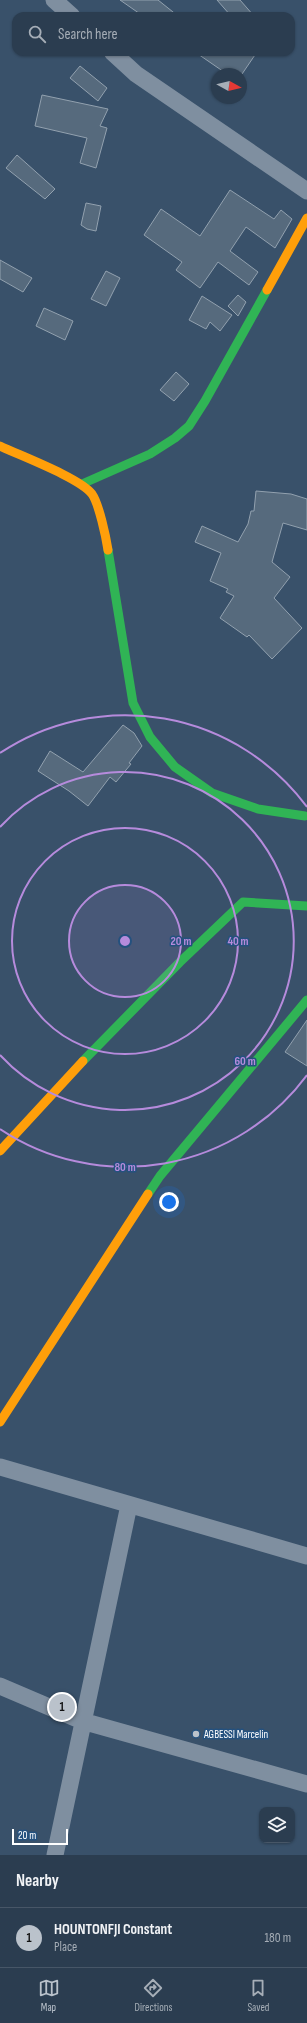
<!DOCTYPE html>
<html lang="en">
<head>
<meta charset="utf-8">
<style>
  body { margin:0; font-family:"Sofia Sans Condensed",sans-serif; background:#37485a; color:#f1f3f6 }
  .controls { position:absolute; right:12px; bottom:12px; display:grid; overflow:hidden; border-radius:8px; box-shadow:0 1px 3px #0004 }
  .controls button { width:36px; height:36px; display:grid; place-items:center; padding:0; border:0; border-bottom:1px solid #475667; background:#2b3d50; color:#f1f3f6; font:20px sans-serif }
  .compass { position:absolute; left:211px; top:68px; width:36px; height:36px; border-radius:50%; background:#2b3d50; box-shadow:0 1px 3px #0004; rotate:98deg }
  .scale { position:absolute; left:12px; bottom:10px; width:56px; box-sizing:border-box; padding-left:4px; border:2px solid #fff; border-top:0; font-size:11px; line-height:14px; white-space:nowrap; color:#fff; -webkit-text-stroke:3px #24517f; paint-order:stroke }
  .you { position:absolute; left:169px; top:1202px; width:14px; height:14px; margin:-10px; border:3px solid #fff; border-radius:50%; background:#1a73e8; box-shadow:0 0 0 6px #1a73e833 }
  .badge { display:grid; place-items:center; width:26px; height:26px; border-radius:50%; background:#bac2cb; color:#111; font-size:13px; font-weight:700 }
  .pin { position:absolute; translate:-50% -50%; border:2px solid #fff; box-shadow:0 1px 4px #0006 }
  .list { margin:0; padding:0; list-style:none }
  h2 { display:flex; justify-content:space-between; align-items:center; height:52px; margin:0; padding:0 16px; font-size:17px }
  h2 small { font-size:13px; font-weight:400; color:#a6aeb7 }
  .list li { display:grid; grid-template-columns:26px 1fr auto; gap:12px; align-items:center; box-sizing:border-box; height:60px; padding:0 16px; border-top:1px solid #475667 }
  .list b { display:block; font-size:15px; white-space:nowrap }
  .list p { margin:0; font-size:13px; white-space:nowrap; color:#a6aeb7 }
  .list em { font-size:13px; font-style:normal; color:#a6aeb7 }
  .icon { flex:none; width:22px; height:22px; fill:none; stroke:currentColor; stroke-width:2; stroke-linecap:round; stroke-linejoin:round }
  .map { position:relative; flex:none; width:307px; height:1855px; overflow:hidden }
  .search { position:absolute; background:#2b3d50; box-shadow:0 1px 3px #0004; left:12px; right:12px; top:12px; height:44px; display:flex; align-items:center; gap:10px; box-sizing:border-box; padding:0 14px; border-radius:12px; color:#a6aeb7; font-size:15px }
  .sheet { height:112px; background:#2b3d50 }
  nav { display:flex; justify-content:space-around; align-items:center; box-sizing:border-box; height:56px; border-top:1px solid #475667; background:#2b3d50; font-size:11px; color:#a6aeb7 }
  nav a { display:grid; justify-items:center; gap:2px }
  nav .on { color:#bac2cb }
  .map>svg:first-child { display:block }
  .building { fill:#566a7d; stroke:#92a1af }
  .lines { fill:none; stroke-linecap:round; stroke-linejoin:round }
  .street { stroke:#7f8fa0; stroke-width:17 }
  .fast { stroke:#30b455; stroke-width:9 }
  .slow { stroke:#ff9f0a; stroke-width:9 }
  .ring { fill:none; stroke:#b68bdc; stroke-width:2 }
  .poi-dot { fill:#bac2cb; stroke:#24517f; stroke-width:1.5 }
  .labels { text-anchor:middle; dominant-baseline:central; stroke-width:3; stroke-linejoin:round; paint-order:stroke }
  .poi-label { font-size:11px; fill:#fff; stroke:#24517f; text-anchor:start }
  .centre { fill:#b68bdc; stroke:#24517f; stroke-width:2 }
  .ring-label { font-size:12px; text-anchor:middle; font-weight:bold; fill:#b68bdc; stroke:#24517f; stroke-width:3; stroke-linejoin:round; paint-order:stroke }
</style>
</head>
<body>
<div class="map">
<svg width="307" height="1855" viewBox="0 0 307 1855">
  <rect width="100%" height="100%" fill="#39516a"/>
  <path class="building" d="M120 0H158L178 16H143Z
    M217 0H240L254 16H231Z
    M195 52H257L242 74H227Z
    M80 66 107 88 98 101 70 78Z
    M42 95 108 109 100 126 107 128 96 168 80 163 87 138 35 126Z
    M17 155 55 189 45 199 6 168Z
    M230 190 274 219 281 210 292 219 275 248 246 227 230 251 258 272 249 285 218 262 200 288 176 270 182 262 144 235 161 209 200 236Z
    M86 203 101 206 96 231 87 229 81 225Z
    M0 260 32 278 23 292 0 279Z
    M106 271 120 278 106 306 91 299Z
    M238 295 246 302 238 316 228 306Z
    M202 296 232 315 220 331 210 322 206 329 189 320Z
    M44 308 73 321 65 340 36 326Z
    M176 372 189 384 174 401 160 390Z
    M256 491 291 494 307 499V530L283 523 272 562 290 577 274 598 302 628 272 659 249 635 247 637 220 618 234 596 226 592 228 589 210 581 221 553 195 542 202 526 238 542 248 524 251 511H254Z
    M123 725 134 733 142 746 129 763 131 764 116 782 110 777 88 806 69 791 38 771 50 751 83 772Z
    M307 1020V1066L285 1052Z"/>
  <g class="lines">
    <path class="street" d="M54 0 72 16
      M112 52 136 74 307 191
      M0 1467 307 1556
      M0 1686 82 1721 307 1784
      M55 1855 129 1505"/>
    <path class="fast" d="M82 484 150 454 175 438 189 426 205 401 267 290
      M108 550 133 703 150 737 175 767 212 793 258 809 305 816
      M83 1061 180 962 243 902 307 906
      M148 1194 160 1176 307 1000"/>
    <path class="slow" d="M267 290 307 218
      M0 446C21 456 80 478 92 494 99 504 106 537 108 550
      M0 1151 83 1061
      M0 1422 148 1194"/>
  </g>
  <circle cx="125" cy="941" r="56" fill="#b68bdc" fill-opacity=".12"/>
  <g class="ring">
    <circle cx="125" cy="941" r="56"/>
    <circle cx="125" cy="941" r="113"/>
    <path d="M0 827A169 169 0 1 1 0 1055"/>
    <path d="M307 1075A226 226 0 0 1 0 1129M0 753A226 226 0 0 1 307 807"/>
  </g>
  <circle class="poi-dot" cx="196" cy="1734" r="4"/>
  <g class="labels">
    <g class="poi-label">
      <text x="204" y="1734">AGBESSI Marcelin</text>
    </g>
  </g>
  <circle cx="125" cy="941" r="6" class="centre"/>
  <g class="ring-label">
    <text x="181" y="945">20 m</text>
    <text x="238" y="945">40 m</text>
    <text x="245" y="1065">60 m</text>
    <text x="125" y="1171">80 m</text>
  </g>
</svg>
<div class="controls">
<button><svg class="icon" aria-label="layers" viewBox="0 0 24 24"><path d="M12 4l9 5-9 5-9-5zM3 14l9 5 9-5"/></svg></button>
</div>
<svg class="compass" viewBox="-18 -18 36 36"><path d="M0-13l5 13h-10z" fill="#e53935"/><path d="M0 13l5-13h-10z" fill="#a6aeb7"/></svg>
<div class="scale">20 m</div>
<div class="you"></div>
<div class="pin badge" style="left:62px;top:1707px">1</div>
<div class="search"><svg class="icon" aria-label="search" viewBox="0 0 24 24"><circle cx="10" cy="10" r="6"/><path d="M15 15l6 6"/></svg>Search here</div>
</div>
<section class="sheet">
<h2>Nearby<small></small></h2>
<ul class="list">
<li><span class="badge">1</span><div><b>HOUNTONFJI Constant</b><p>Place</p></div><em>180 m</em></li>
</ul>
</section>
<nav>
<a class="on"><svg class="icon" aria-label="map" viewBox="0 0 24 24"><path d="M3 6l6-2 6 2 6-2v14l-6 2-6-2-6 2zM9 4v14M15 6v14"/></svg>Map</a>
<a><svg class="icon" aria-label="directions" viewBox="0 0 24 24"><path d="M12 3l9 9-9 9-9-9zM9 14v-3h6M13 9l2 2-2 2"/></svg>Directions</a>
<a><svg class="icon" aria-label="saved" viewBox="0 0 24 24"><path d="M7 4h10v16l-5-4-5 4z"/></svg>Saved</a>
</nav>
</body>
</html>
